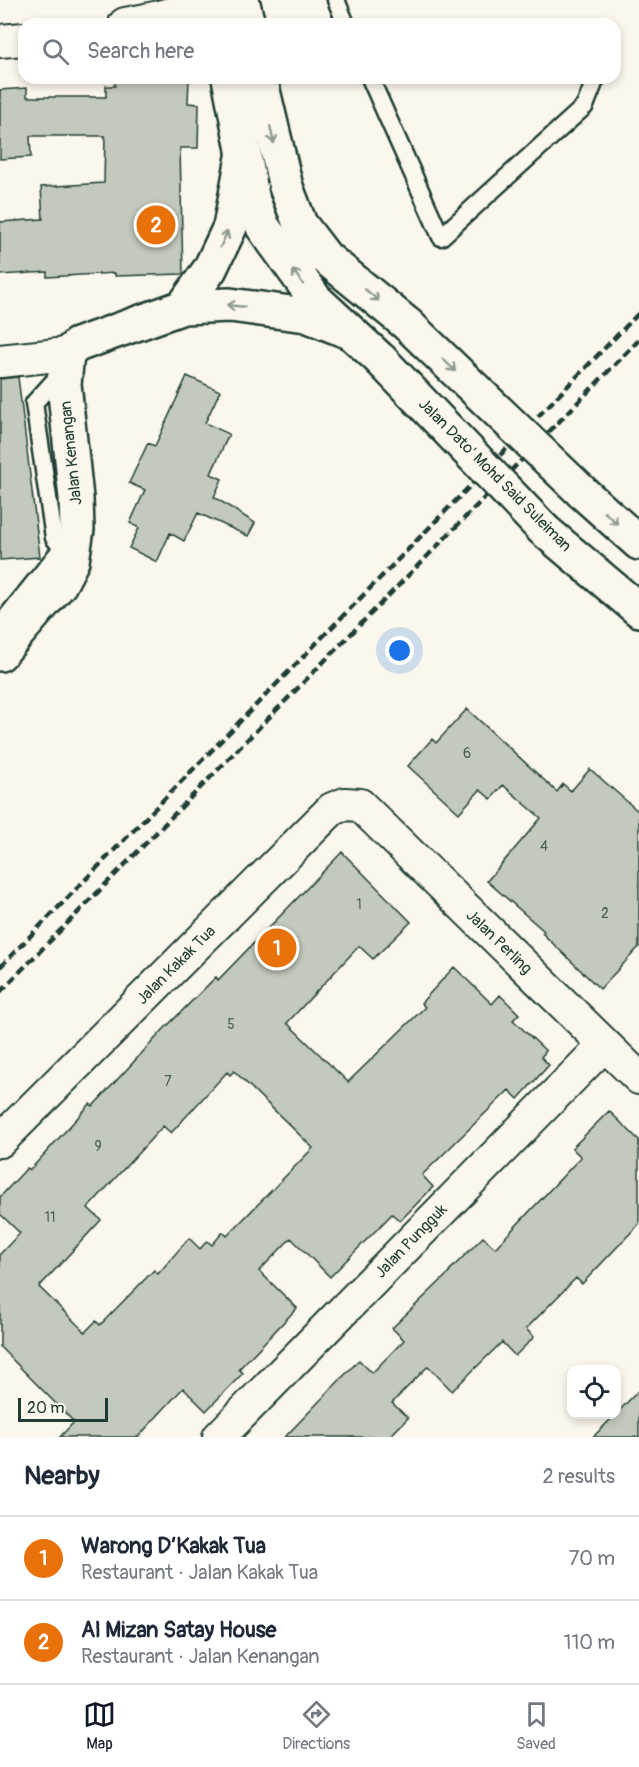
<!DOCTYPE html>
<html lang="en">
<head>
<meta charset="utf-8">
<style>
  body { margin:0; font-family:Pangolin,sans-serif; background:#f6f6f7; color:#1f2937 }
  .controls { position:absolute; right:18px; bottom:18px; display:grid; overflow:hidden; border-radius:12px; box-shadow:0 3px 9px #0003 }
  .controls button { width:54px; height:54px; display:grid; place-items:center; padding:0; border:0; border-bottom:2px solid #e0e1e3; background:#fff; color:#1f2937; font:30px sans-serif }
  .scale { position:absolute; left:18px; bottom:15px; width:90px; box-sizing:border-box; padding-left:6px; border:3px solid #1f3d34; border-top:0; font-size:16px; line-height:21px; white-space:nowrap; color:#1f3d34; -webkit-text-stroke:4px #fbf7ec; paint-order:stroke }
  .you { position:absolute; left:400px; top:651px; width:21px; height:21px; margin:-15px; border:4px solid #fff; border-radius:50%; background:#1a73e8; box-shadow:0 0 0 9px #1a73e833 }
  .badge { display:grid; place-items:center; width:39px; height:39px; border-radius:50%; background:#111827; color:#fff; font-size:20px; font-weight:700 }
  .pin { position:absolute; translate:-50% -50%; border:3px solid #fff; box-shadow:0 2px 6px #0006 }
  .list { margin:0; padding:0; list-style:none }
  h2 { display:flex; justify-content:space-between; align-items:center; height:78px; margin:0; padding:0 24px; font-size:26px }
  h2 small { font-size:20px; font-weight:400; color:#747a83 }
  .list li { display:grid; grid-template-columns:39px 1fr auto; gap:18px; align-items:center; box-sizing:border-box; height:84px; padding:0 24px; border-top:2px solid #e0e1e3 }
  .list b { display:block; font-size:22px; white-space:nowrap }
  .list p { margin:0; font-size:20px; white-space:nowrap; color:#747a83 }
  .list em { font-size:20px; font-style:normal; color:#747a83 }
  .icon { flex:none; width:33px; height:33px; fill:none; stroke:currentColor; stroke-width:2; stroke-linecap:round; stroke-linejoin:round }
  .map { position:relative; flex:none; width:639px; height:1437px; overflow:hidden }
  .search { position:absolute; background:#fff; box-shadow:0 3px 9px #0003; left:18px; right:18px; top:18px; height:66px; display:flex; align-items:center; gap:15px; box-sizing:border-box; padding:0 21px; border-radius:18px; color:#747a83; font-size:22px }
  .sheet { height:246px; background:#fff }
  nav { display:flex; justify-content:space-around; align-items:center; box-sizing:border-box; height:84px; border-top:2px solid #e0e1e3; background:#fff; font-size:16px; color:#747a83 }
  nav a { display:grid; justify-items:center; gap:3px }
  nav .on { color:#111827 }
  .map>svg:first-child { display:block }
  .building { fill:#c4c9be; stroke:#1f3d34; stroke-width:1.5; fill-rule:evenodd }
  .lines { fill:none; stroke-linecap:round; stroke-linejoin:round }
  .service-casing { stroke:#1f3d34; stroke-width:21 }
  .minor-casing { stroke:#1f3d34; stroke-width:36 }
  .tertiary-casing { stroke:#1f3d34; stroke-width:38 }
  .primary-casing { stroke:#1f3d34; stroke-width:38 }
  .service { stroke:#fbf7ec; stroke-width:16 }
  .minor { stroke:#fbf7ec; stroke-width:32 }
  .tertiary { stroke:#fbf7ec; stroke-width:33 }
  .primary { stroke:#fbf7ec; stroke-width:33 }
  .rail { stroke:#1f3d34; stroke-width:4.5; stroke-dasharray:9 4.5; stroke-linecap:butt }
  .primary-bridge-casing { stroke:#1f3d34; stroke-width:38; stroke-linecap:butt }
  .primary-bridge { stroke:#fbf7ec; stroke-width:33 }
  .oneway { stroke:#8d9a90 }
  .labels { text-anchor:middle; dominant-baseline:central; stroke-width:5; stroke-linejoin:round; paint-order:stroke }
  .number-label { font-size:14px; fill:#486056 }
  .street-label { font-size:16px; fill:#1f3d34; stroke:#fbf7ec }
</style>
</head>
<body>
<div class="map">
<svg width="639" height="1437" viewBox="0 0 639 1437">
  <rect width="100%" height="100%" fill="#fbf7ec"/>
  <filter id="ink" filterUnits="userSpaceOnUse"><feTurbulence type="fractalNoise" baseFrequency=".0167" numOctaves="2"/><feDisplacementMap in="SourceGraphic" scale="12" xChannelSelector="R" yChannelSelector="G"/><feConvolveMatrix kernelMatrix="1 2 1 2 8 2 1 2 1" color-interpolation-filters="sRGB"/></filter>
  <g filter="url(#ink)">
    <path class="building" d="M115 78H189L188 103 199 104 198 148H180L183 274 115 276V273L47 277V272L0 275V222L43 219 41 187 104 183 105 136H30L31 157 0 159V90L27 88V97H106V86H115Z
      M187 376 220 391 205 423 229 434 211 474 222 479 214 497 255 523 248 536 198 513 184 541 170 533 157 562 129 548 139 528 130 523 145 490 129 483 148 443 155 446Z
      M18 377 40 557 0 560V379Z
      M467 709 557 792 563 784 571 791 590 769 639 812V947L600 989 542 933 544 931 487 881 541 818 503 785 491 799 480 790 459 813 408 766 432 739 436 743Z
      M342 852 411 922 373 959 359 946 287 1023 348 1082 425 1007 421 1003 454 967 492 1004 500 995 519 1014 513 1020 546 1051 541 1057 549 1065 518 1099 509 1090 422 1175 433 1187 400 1221 392 1214 330 1277 291 1238 259 1271 297 1308 239 1369 243 1373 206 1411 183 1388 138 1437H60L74 1422 0 1347V1254L20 1233 0 1214V1197L27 1168 30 1170 90 1104 93 1106 164 1029 216 977 218 980ZM234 1071 313 1148 227 1236 223 1232 212 1245 207 1241 200 1249 189 1238 158 1274 154 1270 100 1325 96 1321 85 1332 39 1287 101 1220 88 1208 163 1126 171 1133 227 1072 230 1075Z
      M609 1111 639 1140V1224L582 1284 576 1278 526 1329 534 1337 515 1356 502 1342 452 1391 428 1366 392 1403 408 1418 389 1437H285L359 1360 372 1373 404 1340 392 1328 450 1272 449 1271 483 1237 495 1248 581 1157 572 1148Z
      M639 1390V1437H593L616 1414Z"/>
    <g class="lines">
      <g class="service-casing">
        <path id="service" d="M336 0 346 24
          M370 78 441 237 585 106 596 78
          M63 371 34 403 54 538 72 560
          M0 625 62 548"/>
      </g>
      <g class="minor-casing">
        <path id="minor" d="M125 24C155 19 181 13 208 0
          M0 41 24 39
          M0 361 67 354
          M0 1141 332 809 345 804 360 805 639 1078
          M219 1437 604 1045"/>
      </g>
      <g class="tertiary-casing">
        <path id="tertiary" d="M183 307 210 269 230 227 244 152
          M0 654 60 584 72 561 77 529 76 498 64 384 67 354 77 345 183 307 230 305 306 315 352 333"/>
      </g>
      <g class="primary-casing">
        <path id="primary" d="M213 0 218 24
          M242 0 248 24
          M229 78 253 201 263 227 315 299 381 360
          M260 78 286 187 300 224 326 258 407 324
          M582 492 639 543
          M544 530 639 610"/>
      </g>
      <use href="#service" class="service"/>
      <use href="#minor" class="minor"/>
      <use href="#tertiary" class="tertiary"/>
      <use href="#primary" class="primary"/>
      <path class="rail" d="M0 967 639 313
        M0 992 639 340"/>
      <g class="primary-bridge-casing">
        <path id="primary-bridge" d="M407 324 582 492
          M381 360 544 530"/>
      </g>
      <use href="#primary-bridge" class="primary-bridge"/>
    </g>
    <defs><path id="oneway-shaft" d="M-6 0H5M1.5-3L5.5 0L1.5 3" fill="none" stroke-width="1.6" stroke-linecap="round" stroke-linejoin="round" transform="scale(1.5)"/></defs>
    <g class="oneway">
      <use href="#oneway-shaft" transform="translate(272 135) rotate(78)"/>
      <use href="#oneway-shaft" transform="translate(224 239) rotate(-65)"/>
      <use href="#oneway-shaft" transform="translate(298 277) rotate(-126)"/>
      <use href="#oneway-shaft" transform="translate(372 295) rotate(40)"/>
      <use href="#oneway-shaft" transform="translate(236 306) rotate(-175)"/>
      <use href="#oneway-shaft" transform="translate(449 365) rotate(44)"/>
      <use href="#oneway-shaft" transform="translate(611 518) rotate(42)"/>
    </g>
  </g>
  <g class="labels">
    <g class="number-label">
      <text x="467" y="753">6</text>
      <text x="544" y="846">4</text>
      <text x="359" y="904">1</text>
      <text x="605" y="913">2</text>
      <text x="231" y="1024">5</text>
      <text x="168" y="1081">7</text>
      <text x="98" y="1146">9</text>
      <text x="50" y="1217">11</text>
    </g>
    <g class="street-label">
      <text transform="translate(71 453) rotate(-96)">Jalan Kenangan</text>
      <text transform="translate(495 475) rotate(45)">Jalan Dato' Mohd Said Suleiman</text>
      <text transform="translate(499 942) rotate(44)">Jalan Perling</text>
      <text transform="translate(176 965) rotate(-45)">Jalan Kakak Tua</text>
      <text transform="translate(411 1241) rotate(-46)">Jalan Pungguk</text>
    </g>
  </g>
</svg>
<div class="controls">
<button><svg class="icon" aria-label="locate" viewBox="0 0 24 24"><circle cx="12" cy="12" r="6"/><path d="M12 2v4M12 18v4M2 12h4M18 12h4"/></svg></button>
</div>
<div class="scale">20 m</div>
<div class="you"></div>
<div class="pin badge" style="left:277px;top:948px;background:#e8710a">1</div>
<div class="pin badge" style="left:156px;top:225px;background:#e8710a">2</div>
<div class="search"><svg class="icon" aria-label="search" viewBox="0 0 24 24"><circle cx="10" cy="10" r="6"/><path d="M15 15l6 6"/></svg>Search here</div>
</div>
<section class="sheet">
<h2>Nearby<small>2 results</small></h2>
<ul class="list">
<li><span class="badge" style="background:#e8710a">1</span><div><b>Warong D’Kakak Tua</b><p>Restaurant · Jalan Kakak Tua</p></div><em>70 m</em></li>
<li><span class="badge" style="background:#e8710a">2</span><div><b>Al Mizan Satay House</b><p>Restaurant · Jalan Kenangan</p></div><em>110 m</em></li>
</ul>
</section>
<nav>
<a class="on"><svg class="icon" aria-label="map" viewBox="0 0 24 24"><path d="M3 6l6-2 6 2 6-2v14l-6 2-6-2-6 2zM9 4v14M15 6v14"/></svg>Map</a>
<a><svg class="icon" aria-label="directions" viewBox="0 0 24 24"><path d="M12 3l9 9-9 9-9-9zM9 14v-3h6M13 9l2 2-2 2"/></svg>Directions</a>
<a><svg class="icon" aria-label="saved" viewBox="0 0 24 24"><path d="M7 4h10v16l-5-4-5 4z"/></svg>Saved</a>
</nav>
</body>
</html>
